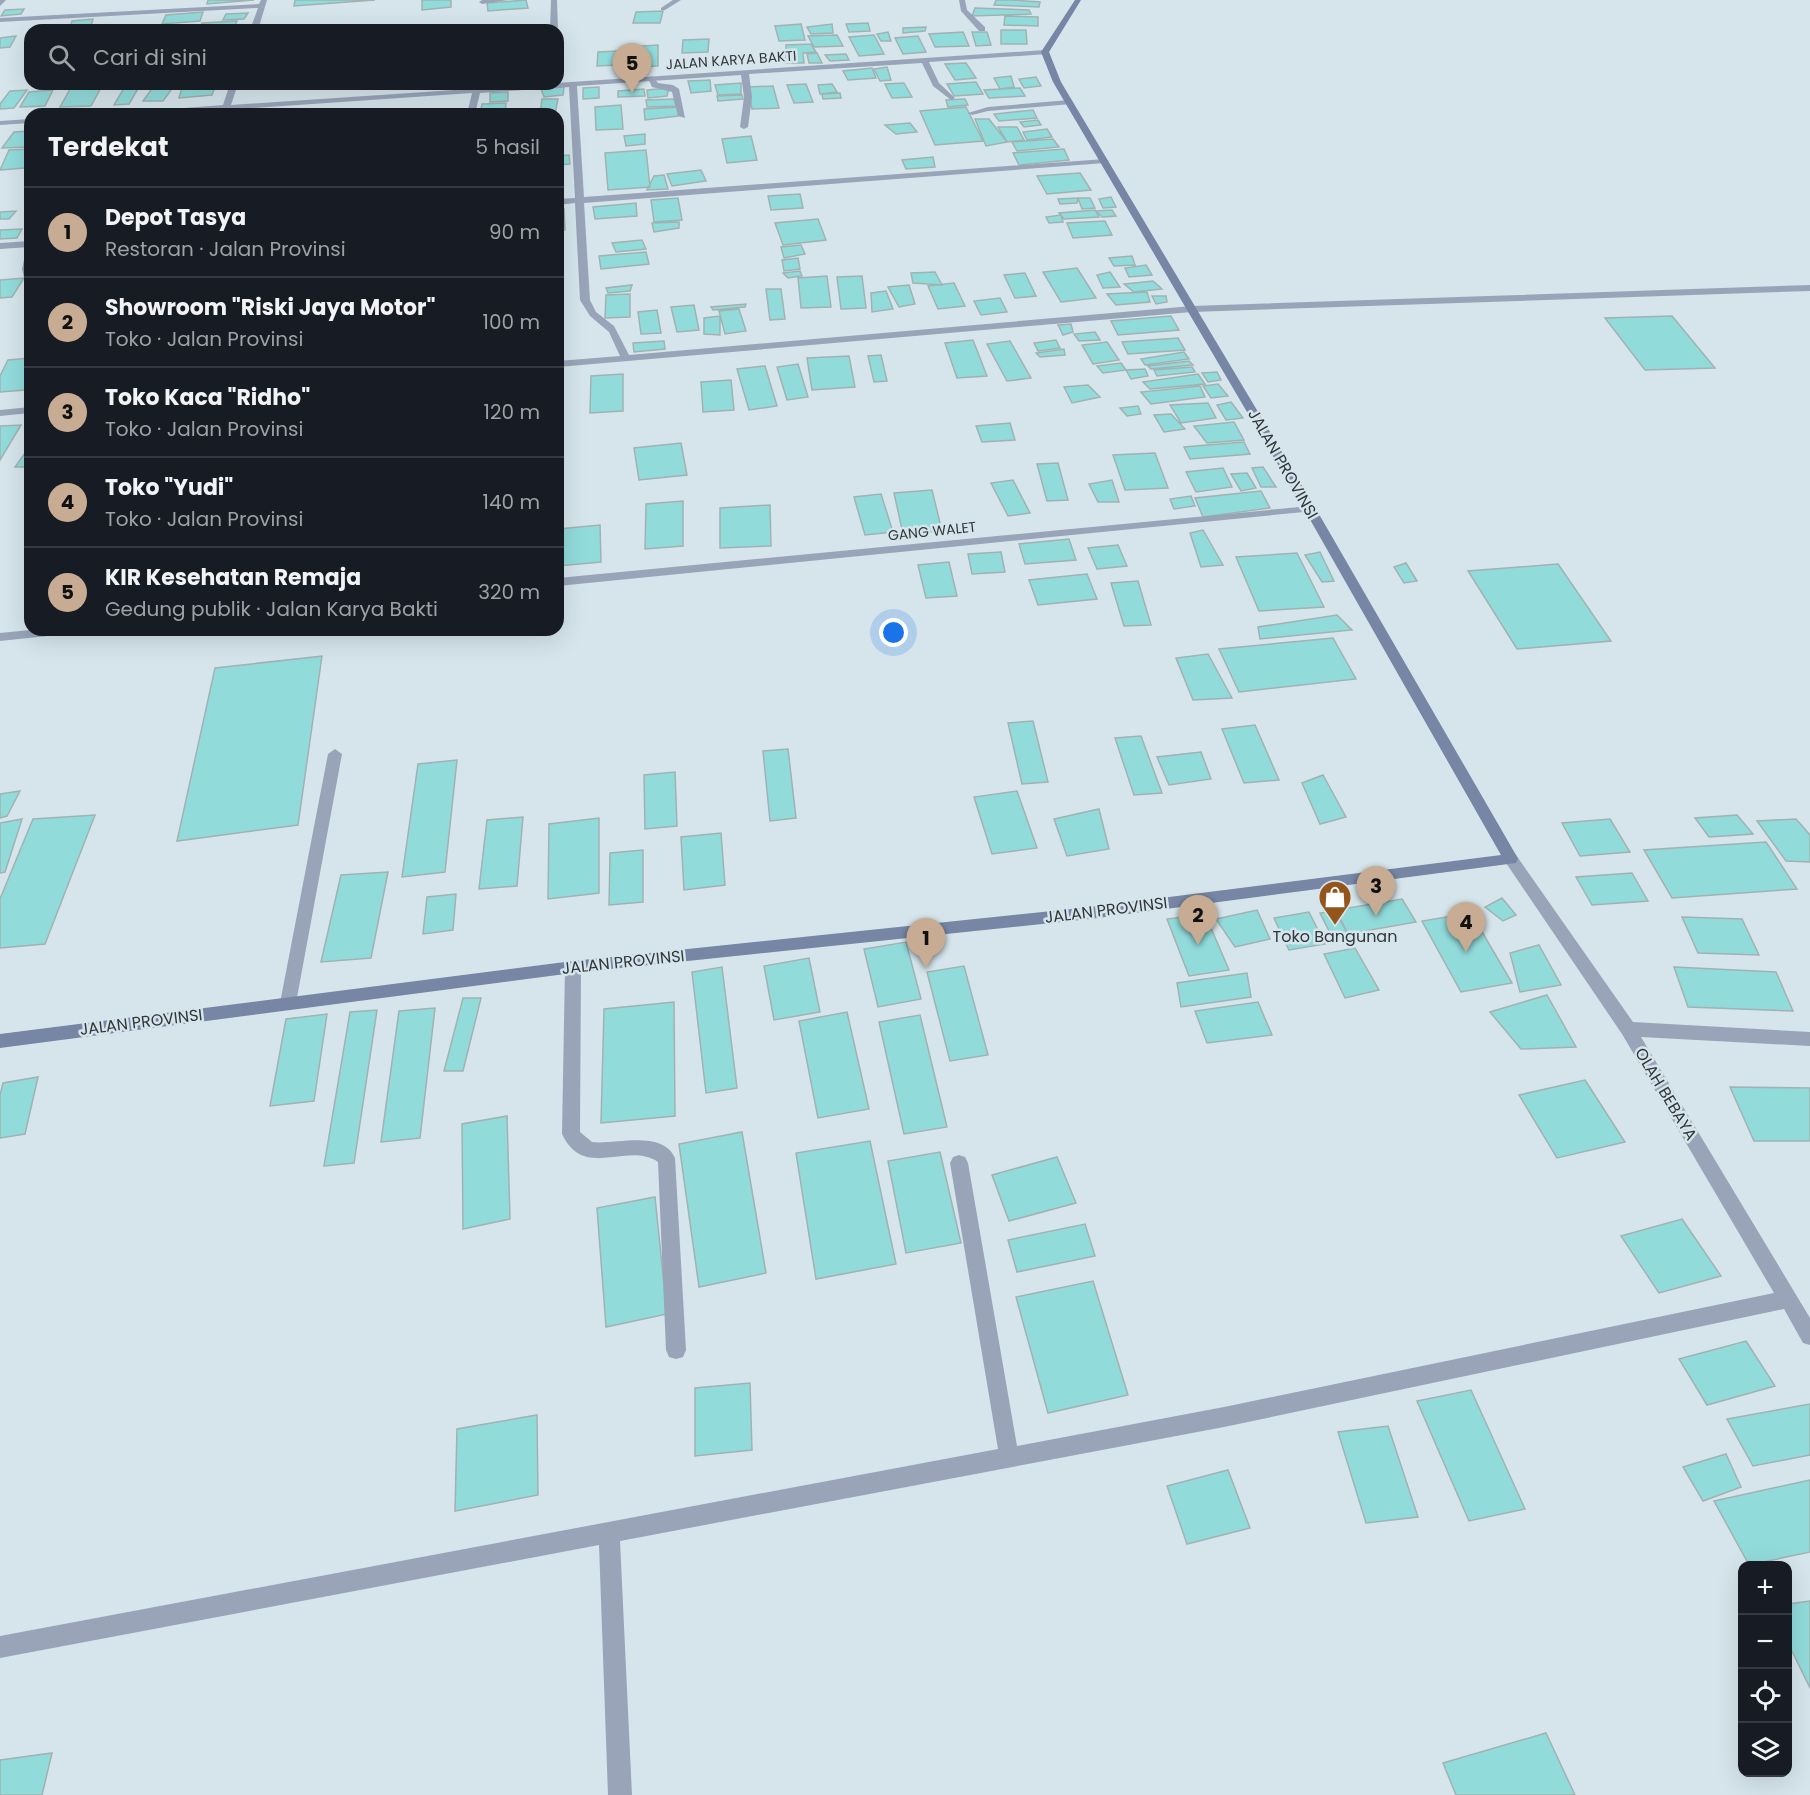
<!DOCTYPE html>
<html lang="id">
<head>
<meta charset="utf-8">
<style>
  body { margin:0; font-family:Poppins,sans-serif; background:#20242c; color:#f1f3f6 }
  .controls { position:absolute; right:18px; bottom:18px; display:grid; overflow:hidden; border-radius:12px; box-shadow:0 6px 24px #0002 }
  .controls button { width:54px; height:54px; display:grid; place-items:center; padding:0; border:0; border-bottom:2px solid #363941; background:#171b24; color:#f1f3f6; font:30px sans-serif }
  .you { position:absolute; left:894px; top:633px; width:21px; height:21px; margin:-15px; border:4px solid #fff; border-radius:50%; background:#1a73e8; box-shadow:0 0 0 9px #1a73e833 }
  .badge { display:grid; place-items:center; width:39px; height:39px; border-radius:50%; background:#c7ac93; color:#111; font-size:20px; font-weight:700 }
  .pin { position:absolute; translate:-50% -50px; filter:drop-shadow(0 2px 3px #0008) }
  .pin::after { content:''; position:absolute; top:32px; width:21px; height:18px; background:inherit; clip-path:polygon(0 0,100% 0,50% 100%) }
  .list { margin:0; padding:0; list-style:none }
  h2 { display:flex; justify-content:space-between; align-items:center; height:78px; margin:0; padding:0 24px; font-size:26px }
  h2 small { font-size:20px; font-weight:400; color:#9ea1a6 }
  .list li { display:grid; grid-template-columns:39px 1fr auto; gap:18px; align-items:center; box-sizing:border-box; height:90px; padding:0 24px; border-top:2px solid #363941 }
  .list b { display:block; font-size:22px; white-space:nowrap }
  .list p { margin:0; font-size:20px; white-space:nowrap; color:#9ea1a6 }
  .list em { font-size:20px; font-style:normal; color:#9ea1a6 }
  .icon { flex:none; width:33px; height:33px; fill:none; stroke:currentColor; stroke-width:2; stroke-linecap:round; stroke-linejoin:round }
  .map { position:relative; flex:none; width:1810px; height:1795px; overflow:hidden }
  .search { position:absolute; background:#171b24; box-shadow:0 6px 24px #0002; left:24px; top:24px; width:540px; height:66px; display:flex; align-items:center; gap:15px; box-sizing:border-box; padding:0 21px; border-radius:18px; color:#9ea1a6; font-size:22px }
  .panel { position:absolute; background:#171b24; box-shadow:0 6px 24px #0002; left:24px; top:108px; width:540px; height:528px; border-radius:18px }
  .map>svg:first-child { display:block }
  .building { fill:#92dbdb; stroke:#a1b2b2; stroke-width:1.5 }
  .lines { fill:none; stroke-linecap:round; stroke-linejoin:round }
  .lane { fill:#99a4b9; fill-rule:evenodd }
  .street { fill:#99a4b9; fill-rule:evenodd }
  .secondary { fill:#7686a4; fill-rule:evenodd }
  .labels { text-anchor:middle; dominant-baseline:central; stroke-width:5; stroke-linejoin:round; paint-order:stroke }
  .far-street-label { font-size:14px; fill:#303639; stroke:#d6e5ec }
  .street-label { font-size:16px; fill:#303639; stroke:#d6e5ec }
  .poi-label { font-size:16px; fill:#303639; stroke:#d6e5ec }
</style>
</head>
<body>
<div class="map">
<svg width="1810" height="1795" viewBox="0 0 1810 1795">
  <rect width="100%" height="100%" fill="#d6e5ec"/>
  <path class="building" d="M208 0H254L207 4Z
    M295 0H375L294 6Z
    M422 0H451V7L422 10Z
    M526 0 528 8 488 11 487 3Z
    M996 0H1012L1040 2 1039 7 994 5Z
    M975 8 1029 10 1031 14 972 16Z
    M24 9 21 14 1 16 5 10Z
    M663 11 660 23H633L636 12Z
    M203 12 200 21 162 24 166 15Z
    M248 13 244 19 223 20 226 14Z
    M1005 16 1038 17V26L1004 25Z
    M93 19 90 29 69 30 72 21Z
    M237 21 233 30H199L202 23Z
    M868 23 870 31 849 32 846 24Z
    M801 24 805 40 779 41 775 26Z
    M832 24 833 33 811 34 807 27Z
    M65 25 62 30H40L41 27Z
    M926 27 925 31 903 33V28Z
    M1001 30H1026L1027 44H1001Z
    M888 32 891 41H881L877 34Z
    M963 32 969 46 935 47 929 34Z
    M972 32H987L991 45 976 46Z
    M837 35 843 46 814 47 808 36Z
    M874 35 884 54 859 56 849 37Z
    M16 36 10 47 0 48V38Z
    M918 36 926 52 903 54 895 38Z
    M709 39 708 52 682 53 683 40Z
    M811 44 816 52 803 53 804 63H786V45Z
    M658 45V66L638 67 637 56H629L628 47Z
    M618 51V65L597 66 598 52Z
    M817 53 822 63H809L807 54Z
    M846 54 849 60 830 61 825 55Z
    M966 63 976 78 955 80 945 64Z
    M887 67 891 80 880 81 874 69Z
    M872 68 876 78 848 80 843 71Z
    M1011 76 1014 87 1000 89 994 78Z
    M1036 77 1041 86 1024 88 1019 79Z
    M710 80 711 91 691 93 688 81Z
    M976 82 983 94 954 96 947 84Z
    M741 83V94L718 95 715 85Z
    M904 83 912 97 892 98 885 84Z
    M73 84H103L91 106 60 107Z
    M183 84H216L212 95 179 98Z
    M806 84 813 102 794 103 787 85Z
    M832 84 837 92 820 94 818 85Z
    M154 86H174L163 101H143Z
    M773 86 779 108 752 109 748 87Z
    M139 87 129 104 114 105 124 88Z
    M564 87 563 95 544 97 541 89Z
    M599 87V98L583 99V88Z
    M669 88 667 96 648 98 647 90Z
    M1020 88 1025 96 989 98 984 90Z
    M644 89 645 96 618 97V91Z
    M27 90 14 108 0 109V104L10 91Z
    M53 90 45 106 20 107 29 92Z
    M508 92V101L490 102V93Z
    M840 93 841 98 823 99 822 94Z
    M742 95 743 99 718 101 717 96Z
    M542 99H558L555 114H540Z
    M674 99 676 106 647 107 646 100Z
    M965 99 968 105 948 107 946 100Z
    M506 103 505 114H480L482 104Z
    M621 105 623 129 596 130 595 107Z
    M680 107 678 116 645 120 644 109Z
    M966 107 983 141 935 145 920 111Z
    M1033 110 1037 118 999 121 994 114Z
    M975 119H989L1007 142 986 146Z
    M1038 120 1041 125 1024 127 1020 122Z
    M910 123 917 132 896 134 885 125Z
    M998 127H1017L1024 140 1007 142Z
    M1047 129 1052 137 1027 140 1023 132Z
    M30 131V147L2 148 14 132Z
    M645 134V144L626 146 624 136Z
    M751 136 757 160 727 163 722 139Z
    M1053 139 1059 147 1017 151 1012 142Z
    M30 149V158L25 168 0 170 9 150Z
    M1064 149 1069 160 1019 165 1013 153Z
    M646 150 650 187 608 190 605 153Z
    M569 155 570 164 558 165V156Z
    M933 157 935 167 906 169 902 160Z
    M701 170 706 181 672 186 667 174Z
    M1080 173 1091 190 1047 194 1037 176Z
    M664 175 668 189 647 190 654 176Z
    M800 194 803 208 771 210 768 196Z
    M1111 197 1116 207 1103 208 1099 199Z
    M678 198 682 220 654 222 651 200Z
    M1078 198H1090L1095 208 1082 209Z
    M1078 198 1077 203 1060 204 1058 199Z
    M636 203 637 216 595 219 593 207Z
    M564 209 565 230H558V210Z
    M1095 210 1099 217 1064 219 1059 213Z
    M1112 210 1116 216 1102 217 1096 211Z
    M16 211 9 219H0V212Z
    M1061 215 1063 222 1049 223 1046 217Z
    M818 219 826 240 783 245 775 223Z
    M1105 221 1112 235 1073 238 1067 223Z
    M679 222V228L654 232 652 223Z
    M22 229 17 238 0 239V230Z
    M642 240 646 249 616 252 612 243Z
    M801 245 805 254 784 258 781 247Z
    M646 252 649 264 601 269 599 256Z
    M1132 256 1135 265 1114 266 1109 258Z
    M798 258 800 269 784 271 782 260Z
    M1146 265 1152 275 1129 277 1125 268Z
    M1077 268 1096 298 1061 302 1043 272Z
    M800 271 802 276 788 278 783 273Z
    M935 272 942 285 913 283 911 273Z
    M1110 272 1120 287 1103 288 1097 275Z
    M1025 273 1036 296 1015 298 1004 275Z
    M827 276 831 307 801 308 798 278Z
    M862 276 866 308 841 309 837 277Z
    M24 278 12 297 0 298V280Z
    M1153 281 1162 289 1134 292 1124 284Z
    M954 283 965 306 938 309 928 286Z
    M632 285 630 291 608 293 606 288Z
    M909 285 915 304 899 307 888 287Z
    M766 289H781L785 319 770 320Z
    M886 291 893 309 872 312 871 293Z
    M1147 292 1150 302 1116 305 1107 294Z
    M630 294V317L605 318 606 295Z
    M1152 296H1166L1167 302 1156 304Z
    M1000 298 1007 312 981 315 974 301Z
    M746 304 745 307 713 310 711 307Z
    M694 305 699 330 677 332 671 307Z
    M739 309 746 331 725 334 719 311Z
    M657 310 661 333 641 334 638 312Z
    M720 316V335L704 334V318Z
    M1171 316 1179 330 1118 335 1111 321Z
    M1672 316 1715 368 1645 370 1605 318Z
    M1071 324 1073 332 1063 335 1058 325Z
    M1095 332 1100 340 1079 341 1074 334Z
    M1178 338 1185 350 1128 354 1122 342Z
    M973 340 987 376 957 378 945 343Z
    M1056 340 1060 348 1038 351 1034 343Z
    M664 341 665 349 634 352 633 343Z
    M1010 341 1031 378 1007 381 987 344Z
    M1107 342 1119 360 1093 364 1082 345Z
    M1064 349 1065 355 1040 357 1036 353Z
    M1184 352 1189 359 1145 365 1141 359Z
    M881 355 887 381 874 382 868 356Z
    M849 356 855 387 812 390 807 358Z
    M30 358V379L25 390 0 392V376L8 360Z
    M1189 361 1193 365 1151 369 1148 366Z
    M1121 363 1126 370 1103 373 1097 366Z
    M798 364 808 397 787 400 777 367Z
    M765 366 777 406 749 410 737 369Z
    M1192 367 1195 372 1157 376 1154 370Z
    M1145 369 1148 376 1131 379 1126 370Z
    M1217 372 1221 380 1208 382 1202 373Z
    M623 374V411L590 413 591 376Z
    M1198 374 1205 384 1150 389 1143 382Z
    M731 380 734 410 703 412 701 382Z
    M1218 384 1228 396 1211 398 1203 386Z
    M1088 385 1100 397 1072 403 1064 387Z
    M1200 386 1205 397 1151 404 1141 392Z
    M1231 402 1243 418 1226 420 1217 405Z
    M1208 403 1216 418 1181 423 1170 405Z
    M1138 406 1141 414 1127 416 1120 408Z
    M1171 414 1185 429 1164 432 1154 415Z
    M1234 422 1244 440 1207 443 1194 426Z
    M1010 423 1015 440 982 442 976 426Z
    M21 425 0 460V426Z
    M1244 442 1250 454 1190 459 1184 447Z
    M681 443 687 475 639 480 634 448Z
    M30 446V467H15Z
    M1155 453 1168 488 1125 490 1113 455Z
    M1058 463 1068 500 1047 501 1037 464Z
    M1263 467 1276 487H1261L1252 468Z
    M1223 468 1232 487 1196 492 1186 472Z
    M1247 473 1256 488 1241 491 1231 474Z
    M1013 480 1030 513 1008 516 991 483Z
    M1112 480 1119 502H1098L1089 484Z
    M932 490 942 531 903 534 894 493Z
    M1261 491 1270 508 1203 517 1195 498Z
    M881 494 893 532 865 535 854 497Z
    M1191 496 1195 506 1174 509 1170 499Z
    M683 501V546L645 549 646 504Z
    M770 505 771 546 720 548V508Z
    M600 525 601 562 558 566V529Z
    M1203 530 1223 565 1201 567 1190 533Z
    M1069 539 1076 560 1025 564 1019 544Z
    M1118 545 1127 566 1097 569 1088 548Z
    M1001 552 1005 572 972 574 968 554Z
    M1320 552 1334 581 1322 582 1305 555Z
    M1297 553 1324 607 1259 611 1236 557Z
    M949 562 957 596 926 598 918 565Z
    M1406 563 1417 581 1404 583 1394 567Z
    M1558 564 1611 641 1517 649 1468 571Z
    M1087 574 1097 599 1038 605 1029 580Z
    M1138 581 1151 625 1124 626 1111 583Z
    M1337 615 1352 630 1260 639 1258 627Z
    M1333 638 1356 679 1239 692 1219 649Z
    M1208 654 1232 698 1193 700 1176 658Z
    M322 656 298 825 177 841 215 668Z
    M1033 721 1048 782 1022 784 1008 723Z
    M1255 725 1279 780 1244 783 1222 729Z
    M1141 736 1162 793 1134 795 1115 738Z
    M788 749 796 818 770 821 763 751Z
    M1201 752 1211 779 1169 785 1157 757Z
    M457 760 445 872 402 877 418 764Z
    M675 772 677 826 645 829 644 775Z
    M1323 775 1346 817 1320 824 1302 783Z
    M20 791 7 816 0 818V794Z
    M1017 791 1037 848 992 854 974 797Z
    M1099 809 1109 849 1067 856 1054 819Z
    M95 815 45 944 0 948V899L33 819Z
    M1737 815 1753 834 1709 837 1695 818Z
    M523 817 517 886 479 889 487 820Z
    M599 818V893L548 899 549 824Z
    M22 819 5 872 0 873V823Z
    M1610 819 1630 852 1580 856 1562 823Z
    M1796 819 1810 835V862L1786 861 1757 821Z
    M721 833 725 885 684 890 681 837Z
    M1766 842 1797 889 1672 898 1644 850Z
    M643 850V902L609 905 610 853Z
    M388 872 371 958 321 962 341 875Z
    M1632 873 1648 901 1592 905 1576 877Z
    M456 894 453 930 423 934 427 897Z
    M1502 898 1516 915 1503 921 1485 907Z
    M1402 899 1416 922 1348 934 1336 910Z
    M1257 910 1270 939 1235 947 1216 919Z
    M1335 911 1350 938 1334 941 1320 913Z
    M1309 912 1325 944 1289 950 1274 918Z
    M1471 913 1512 983 1461 992 1422 921Z
    M1205 914 1229 970 1189 976 1167 919Z
    M1682 917 1742 919 1759 955 1698 953Z
    M906 942 921 999 878 1007 864 949Z
    M1539 945 1561 985 1520 992 1510 953Z
    M1355 948 1379 990 1345 998 1324 954Z
    M809 958 820 1012 774 1020 764 966Z
    M964 966 988 1055 950 1061 927 972Z
    M722 967 737 1088 706 1093 692 972Z
    M1674 967 1776 972 1793 1011 1688 1007Z
    M1247 973 1251 997 1181 1007 1177 983Z
    M1547 995 1576 1047 1521 1049 1490 1012Z
    M463 998H481L463 1071H444Z
    M674 1002 675 1116 601 1123 604 1009Z
    M1258 1002 1272 1035 1207 1043 1195 1011Z
    M435 1008 420 1138 381 1142 399 1011Z
    M377 1010 354 1163 324 1166 350 1012Z
    M847 1012 869 1109 818 1118 799 1021Z
    M327 1014 314 1101 270 1106 286 1019Z
    M920 1015 947 1127 904 1134 879 1022Z
    M38 1077 25 1134 0 1138V1095L3 1083Z
    M1585 1080 1625 1142 1557 1158 1519 1095Z
    M1730 1087 1810 1088V1141H1754Z
    M507 1116 510 1219 463 1229 462 1124Z
    M742 1132 766 1273 699 1287 679 1144Z
    M870 1141 896 1264 816 1279 796 1153Z
    M940 1152 961 1243 906 1253 888 1161Z
    M1057 1157 1076 1203 1009 1221 992 1175Z
    M655 1197 667 1314 606 1327 597 1208Z
    M1682 1219 1721 1276 1659 1293 1621 1236Z
    M1085 1224 1095 1256 1017 1272 1008 1240Z
    M1093 1281 1128 1395 1048 1413 1016 1297Z
    M1746 1341 1775 1386 1707 1405 1679 1359Z
    M750 1383 752 1450 695 1456V1388Z
    M1471 1390 1525 1509 1469 1521 1417 1401Z
    M1810 1404V1455L1753 1466 1727 1419Z
    M537 1415 538 1495 455 1511 457 1429Z
    M1388 1426 1418 1517 1366 1523 1338 1432Z
    M1726 1454 1741 1487 1703 1501 1683 1467Z
    M1228 1470 1250 1528 1187 1544 1167 1486Z
    M1810 1480V1552L1749 1565 1714 1501Z
    M1810 1601V1688L1788 1643V1604Z
    M1546 1733 1575 1795H1456L1443 1763Z
    M52 1753 42 1795H0V1760Z"/>
  <g class="lines">
    <path class="lane" d="M652 76 658 83 673 85 679 89 685 118 678 116 672 92 652 87 648 78Z"/>
    <path class="street" d="M0 0H6L0 6Z
      M261 0H267L258 30H250L258 8 0 22V18L259 4Z
      M508 0 482 4 479 2 482 0Z
      M551 0H557L558 30H550Z
      M673 0H681L665 10H661V8Z
      M959 0H965L967 10 985 27V31H979L961 11Z
      M1045 50 1048 54 929 62 939 83 955 98 951 100 933 86 922 63 749 74 752 97 748 127 744 129 740 127 744 97 741 75 577 86 584 197 1105 159 1109 161 1105 163 584 203 590 300 596 312 614 326 629 355 1192 306 1810 285V291L1192 312 558 367V361L620 356 609 332 590 316 580 300 575 203 558 205V199L575 198 569 87 480 93 475 114H467L472 93 167 114H128L132 112 223 105 230 84H238L231 105Z
      M1069 100 1073 102 1072 104 988 111 972 115 968 113 988 107Z
      M30 119V123L0 125V121Z
      M30 241V247L0 249V243Z
      M30 252V285L25 282 22 269 25 255Z
      M30 407V413L0 416V410Z
      M1310 506 1314 507V511L558 586V578Z
      M30 630H73L67 634 0 641V633Z
      M335 749 342 754 296 1003 294 1008 288 1010 282 1008 280 1003 328 754Z
      M1511 853 1516 855 1633 1022 1810 1032V1046L1641 1037 1810 1318V1345L1803 1343 1784 1309 1224 1427 620 1541 632 1795H608L599 1545 0 1658V1636L998 1449 950 1163 953 1157 959 1155 965 1157 968 1163 1017 1446 1224 1407 1774 1293 1622 1034 1506 863 1504 859Z
      M573 961 579 963 581 967 580 1132 592 1142C615 1145 662 1129 675 1158L686 1350 683 1357 676 1359 669 1357 666 1350 658 1162C627 1141 584 1181 562 1134L565 967 567 963Z"/>
    <path class="secondary" d="M1075 0H1081L1049 52 1061 82 1316 509 1516 855 1518 859 1516 863 1090 919 573 973 0 1048V1034L573 961 1090 907 1501 855 1304 509 1053 82 1041 52Z"/>
  </g>
  <defs>
    <g id="shop-pin" transform="scale(1.725)"><path d="M0 17L-7.5 6A9.5 9.5 0 1 1 7.5 6Z" fill="#94551b" stroke="#d6e5ec"/><path d="M-5-2.5h2.3a2.7 3.5 0 0 1 5.4 0H5L5.5 6h-11ZM-1.5-2.5h3a1.5 2.3 0 0 0-3 0Z" fill="#fff"/></g>
  </defs>
  <g fill-rule="evenodd">
    <use href="#shop-pin" x="1335" y="897"/>
  </g>
  <g class="labels">
    <g class="far-street-label">
      <text transform="translate(731 60) rotate(-4)">JALAN KARYA BAKTI</text>
      <text transform="translate(932 531) rotate(-6)">GANG WALET</text>
    </g>
    <g class="street-label">
      <text transform="translate(1283 464) rotate(60)">JALAN PROVINSI</text>
      <text transform="translate(1106 910) rotate(-7)">JALAN PROVINSI</text>
      <text transform="translate(623 962) rotate(-6)">JALAN PROVINSI</text>
      <text transform="translate(141 1022) rotate(-7)">JALAN PROVINSI</text>
      <text transform="translate(1666 1094) rotate(59)">OLAH BEBAYA</text>
    </g>
    <g class="poi-label">
      <text x="1335" y="936">Toko Bangunan</text>
    </g>
  </g>
</svg>
<div class="controls">
<button>+</button>
<button>−</button>
<button><svg class="icon" aria-label="locate" viewBox="0 0 24 24"><circle cx="12" cy="12" r="6"/><path d="M12 2v4M12 18v4M2 12h4M18 12h4"/></svg></button>
<button><svg class="icon" aria-label="layers" viewBox="0 0 24 24"><path d="M12 4l9 5-9 5-9-5zM3 14l9 5 9-5"/></svg></button>
</div>
<div class="you"></div>
<div class="pin badge" style="left:926px;top:968px">1</div>
<div class="pin badge" style="left:1198px;top:945px">2</div>
<div class="pin badge" style="left:1376px;top:916px">3</div>
<div class="pin badge" style="left:1466px;top:952px">4</div>
<div class="pin badge" style="left:632px;top:93px">5</div>
<div class="search"><svg class="icon" aria-label="search" viewBox="0 0 24 24"><circle cx="10" cy="10" r="6"/><path d="M15 15l6 6"/></svg>Cari di sini</div>
<section class="panel">
<h2>Terdekat<small>5 hasil</small></h2>
<ul class="list">
<li><span class="badge">1</span><div><b>Depot Tasya</b><p>Restoran · Jalan Provinsi</p></div><em>90 m</em></li>
<li><span class="badge">2</span><div><b>Showroom &quot;Riski Jaya Motor&quot;</b><p>Toko · Jalan Provinsi</p></div><em>100 m</em></li>
<li><span class="badge">3</span><div><b>Toko Kaca &quot;Ridho&quot;</b><p>Toko · Jalan Provinsi</p></div><em>120 m</em></li>
<li><span class="badge">4</span><div><b>Toko &quot;Yudi&quot;</b><p>Toko · Jalan Provinsi</p></div><em>140 m</em></li>
<li><span class="badge">5</span><div><b>KIR Kesehatan Remaja</b><p>Gedung publik · Jalan Karya Bakti</p></div><em>320 m</em></li>
</ul>
</section>
</div>
</body>
</html>
